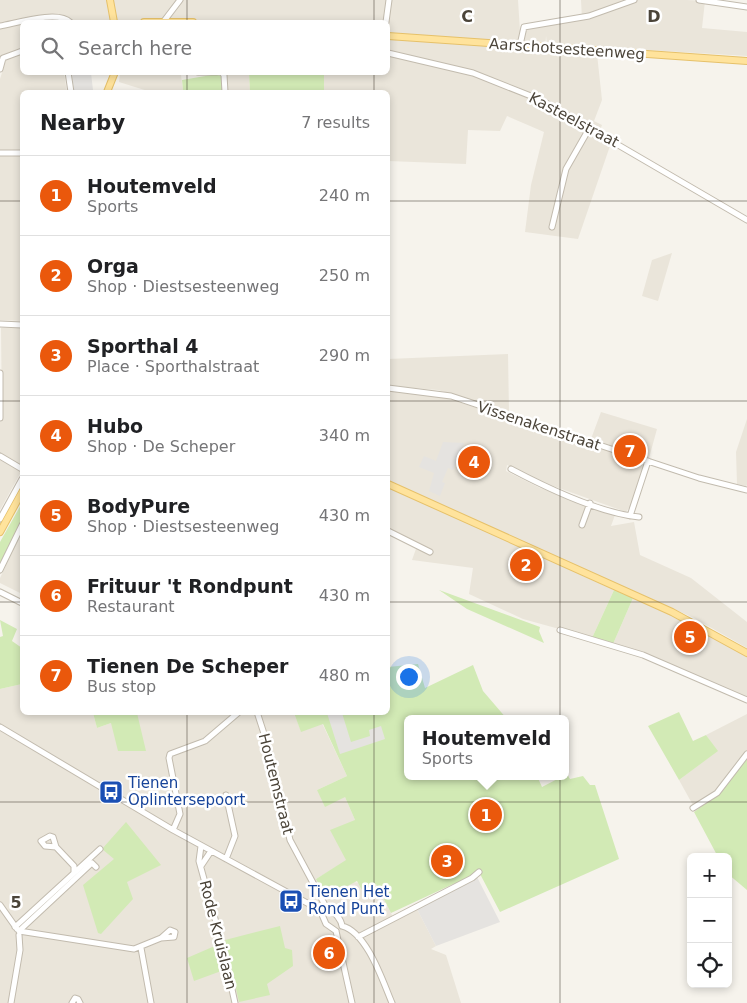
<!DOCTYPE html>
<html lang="en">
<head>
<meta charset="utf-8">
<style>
  body { margin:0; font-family:"DejaVu Sans",sans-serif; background:#f6f6f6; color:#202124 }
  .controls { position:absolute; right:15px; bottom:15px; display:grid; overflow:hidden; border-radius:8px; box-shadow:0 2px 8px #0003 }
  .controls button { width:45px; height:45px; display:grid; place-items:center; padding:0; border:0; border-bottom:1px solid #e0e0e0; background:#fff; color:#202124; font:25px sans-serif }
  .you { position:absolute; left:408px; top:676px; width:18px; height:18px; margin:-12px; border:4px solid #fff; border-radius:50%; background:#1a73e8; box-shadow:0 0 0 8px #1a73e833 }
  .badge { display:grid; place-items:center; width:32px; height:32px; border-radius:50%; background:#ea580c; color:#fff; font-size:16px; font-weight:700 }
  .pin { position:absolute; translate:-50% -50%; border:2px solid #fff; box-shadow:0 1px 5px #0006 }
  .popup { position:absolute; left:404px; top:715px; width:165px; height:65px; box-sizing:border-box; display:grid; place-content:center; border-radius:8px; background:#fff; filter:drop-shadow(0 1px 4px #0005); font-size:16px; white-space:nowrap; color:#757577 }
  .popup b { font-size:19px; color:#202124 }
  .popup::after { content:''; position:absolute; left:50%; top:100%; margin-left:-10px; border:10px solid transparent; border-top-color:#fff }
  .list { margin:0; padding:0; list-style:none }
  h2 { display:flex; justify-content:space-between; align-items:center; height:65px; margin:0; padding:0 20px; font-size:21px }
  h2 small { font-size:16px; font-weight:400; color:#757577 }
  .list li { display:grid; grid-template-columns:32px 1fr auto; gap:15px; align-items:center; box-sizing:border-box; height:80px; padding:0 20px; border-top:1px solid #e0e0e0 }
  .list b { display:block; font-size:19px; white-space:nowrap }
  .list p { margin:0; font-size:16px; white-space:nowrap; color:#757577 }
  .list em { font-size:16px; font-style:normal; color:#757577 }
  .icon { flex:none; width:28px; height:28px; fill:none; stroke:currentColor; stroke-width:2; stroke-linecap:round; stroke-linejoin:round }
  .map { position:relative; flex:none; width:747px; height:1003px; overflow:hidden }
  .search { position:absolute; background:#fff; box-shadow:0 2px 8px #0003; left:20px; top:20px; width:370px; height:55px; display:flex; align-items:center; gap:12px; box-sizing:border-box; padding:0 18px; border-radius:8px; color:#757577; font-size:19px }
  .panel { position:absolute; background:#fff; box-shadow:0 2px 8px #0003; left:20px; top:90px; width:370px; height:625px; border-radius:8px }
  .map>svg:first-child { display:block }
  .residential { fill:#eae5da }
  .green { fill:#d2eab5 }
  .parking { fill:#e5e3e0 }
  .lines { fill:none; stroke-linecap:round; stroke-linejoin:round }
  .minor-casing { stroke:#c2bbae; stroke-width:7 }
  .major-casing { stroke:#e6c16a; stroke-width:8 }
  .minor { stroke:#fff; stroke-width:5 }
  .major { stroke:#ffe39c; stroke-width:6 }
  .grid { fill:none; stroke:#4b4439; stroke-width:1; stroke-opacity:0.55 }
  .labels { text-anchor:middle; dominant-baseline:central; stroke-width:5; stroke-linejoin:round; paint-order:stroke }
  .street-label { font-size:15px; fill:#4b4439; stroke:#fff }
  .transit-label { font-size:15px; fill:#164399; stroke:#fff; text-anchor:start }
  .grid-label { font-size:16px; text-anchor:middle; font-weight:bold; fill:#4b4439; stroke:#fff; stroke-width:5; stroke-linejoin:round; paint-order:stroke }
</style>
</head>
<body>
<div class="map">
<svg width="747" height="1003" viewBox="0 0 747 1003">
  <rect width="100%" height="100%" fill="#f6f3ec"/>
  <path class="residential" d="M0 0H518L520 31 582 19 581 0H687L705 1 702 28 747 32V56L547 44 546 36 545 51 597 54 602 100 594 121 602 125 600 130 611 143 578 239 525 232 531 185 544 132 507 116 500 131 468 130 466 164 388 161V92H324V73L388 72V22H22V50L3 55 0 61Z
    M22 53V72L64 73 67 92H22V321L0 320V79L6 60Z
    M120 73H196L181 75 183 91 151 92 119 82Z
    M225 73H249L250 92H226Z
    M672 253 658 301 642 296 652 260Z
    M22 327V467L0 454V420L2 417 1 328Z
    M508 354 509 412 438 390 388 386V359Z
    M388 390 443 397 642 462 643 466 632 504 626 512 542 482 507 465 506 471 540 488 615 515 611 526 634 522 640 555 691 578 747 622V648L694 618 388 481Z
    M601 412 657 429 649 458 591 439Z
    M747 419V485L746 486 737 484 736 452Z
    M0 459 21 472 0 510Z
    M388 487 614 590 592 638 523 619 469 594 473 568 412 560 417 546 388 531Z
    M19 538 22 540V594L0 583V578Z
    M633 598 681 620 747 657V699L705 679 613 644Z
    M22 684V712L93 713 97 728 139 713H294L301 731 322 723 347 776 317 790 345 797 355 820 346 861 316 879 376 884 393 917 415 905 436 946 431 949 446 955 461 1003H0V689Z
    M747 714V751L721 788 694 807 679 780 717 751 706 735Z"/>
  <path class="green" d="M249 73H324V92H250Z
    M217 74 222 77 224 92H176L183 91 182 80Z
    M22 503V520L0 565V542Z
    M439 590 540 627 539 631 544 643 467 609Z
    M614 590 633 598 613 644 592 638Z
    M0 620 17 629 12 641 22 648V684L0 689V637L3 636Z
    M418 664 425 688 473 665 483 691 507 719H407V776H537L542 787 567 774 570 779 583 776 590 785H595L619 859 500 912 479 872 391 913 376 884 362 890 357 881 326 897 316 879 346 860 330 830 355 820 345 797 325 807 317 790 347 776 323 724 301 732 294 713 388 712V667Z
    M679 712 693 741 706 735 718 751 679 780 648 726Z
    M93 713H139H137L146 751H118L111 723 97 728Z
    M747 758V890L728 874V857H718L694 812 721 792Z
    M126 822 161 865 127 882 133 899 101 934 98 933 83 885 114 859 102 849Z
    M280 926 285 948 292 950 293 966 267 984 270 995 239 1002 225 940Z
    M217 945 224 970 194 981 187 958Z"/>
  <path class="parking" d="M72 73H91L93 90 74 92Z
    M443 442 464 443 453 470 448 468 442 482 445 483 440 496 429 491 434 473 419 467 424 456 436 461Z
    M327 713H342L351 742 370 736 369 730 381 726 385 739 340 754Z
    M477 877 500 922 436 946 417 909Z"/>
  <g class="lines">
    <g class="minor-casing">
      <path id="minor" d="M699 0 747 7
        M164 21 180 0
        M386 22 389 0
        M0 26C17 23 58 10 70 22
        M520 45 524 27 589 16 634 0
        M388 53 473 73 541 100 747 220
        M0 69 3 58 22 51
        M68 72 71 92
        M198 72H217
        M221 72 224 75 225 92
        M0 153H22
        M552 227 566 169 590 127
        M0 324 22 325
        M0 373V418
        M388 388 451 396 699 478 747 490
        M0 456 22 469
        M511 469C547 488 599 513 639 517
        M630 516 648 461
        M0 519 22 479
        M582 525 590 503
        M388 531 430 552
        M0 570 22 525
        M0 592 22 603
        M560 630 643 655 747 700
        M257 712 268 746 290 840 326 907
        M0 727 173 830 320 910
        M693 808 717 793 747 754
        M173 830 180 814 169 758 170 754 205 741 239 712
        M201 846 199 861 222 944 235 1003
        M226 859 235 836 226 795
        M201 866 211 851
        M74 873 100 849
        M0 905 17 929
        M323 907H328C334 912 341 918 342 926
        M320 910 326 924 336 931
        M342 926C367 932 383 982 392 1003
        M15 927 74 873V866L56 847 53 837 50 836 41 841 45 846 56 847
        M19 931 134 949 161 938 170 930 175 932 174 937 161 938
        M19 931 92 863 96 867
        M336 931 352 1003
        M358 937 472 878 479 872
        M141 948 151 1003
        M11 1003 20 950 19 935
        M72 1003 75 998 78 999 80 1003"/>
    </g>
    <g class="major-casing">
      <path id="major" d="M110 0 114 22
        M144 22H193
        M388 36 747 61
        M107 92 115 72
        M388 484 672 612 747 653
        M0 532 22 492"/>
    </g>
    <use href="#minor" class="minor"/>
    <use href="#major" class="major"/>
  </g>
  <path class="grid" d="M187 0V22M374 0V22M560 0V1003M187 72V92M374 72V92M0 201H22M388 201H747M0 401H22M388 401H747M0 602H22M388 602H747M187 712V1003M374 712V1003M0 802H747"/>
  <defs>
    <g id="bus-square" transform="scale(1.25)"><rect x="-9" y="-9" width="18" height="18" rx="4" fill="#1a4fb4" stroke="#fff"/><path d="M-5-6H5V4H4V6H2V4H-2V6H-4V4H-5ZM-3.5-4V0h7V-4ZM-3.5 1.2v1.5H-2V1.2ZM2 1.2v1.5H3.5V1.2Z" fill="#fff"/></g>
  </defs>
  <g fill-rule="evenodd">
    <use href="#bus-square" x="111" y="792"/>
    <use href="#bus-square" x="291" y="901"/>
  </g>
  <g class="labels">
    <g class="street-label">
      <text transform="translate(567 49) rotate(4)">Aarschotsesteenweg</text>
      <text transform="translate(574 120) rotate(28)">Kasteelstraat</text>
      <text transform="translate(539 426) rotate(18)">Vissenakenstraat</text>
      <text transform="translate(276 784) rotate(76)">Houtemstraat</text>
      <text transform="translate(218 935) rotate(76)">Rode Kruislaan</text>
    </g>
    <g class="transit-label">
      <text x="128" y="783">Tienen<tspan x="128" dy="17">Oplintersepoort</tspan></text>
      <text x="308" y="892">Tienen Het<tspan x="308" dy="17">Rond Punt</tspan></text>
    </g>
  </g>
  <g class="grid-label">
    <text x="467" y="22">C</text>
    <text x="654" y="22">D</text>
    <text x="16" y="908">5</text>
  </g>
</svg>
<div class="controls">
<button>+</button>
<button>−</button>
<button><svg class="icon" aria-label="locate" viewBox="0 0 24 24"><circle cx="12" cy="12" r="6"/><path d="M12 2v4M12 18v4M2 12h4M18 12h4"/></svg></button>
</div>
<div class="you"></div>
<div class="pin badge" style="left:486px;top:815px">1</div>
<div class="popup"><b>Houtemveld</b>Sports</div>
<div class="pin badge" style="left:526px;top:565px">2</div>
<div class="pin badge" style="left:447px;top:861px">3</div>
<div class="pin badge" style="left:474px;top:462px">4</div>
<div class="pin badge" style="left:690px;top:637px">5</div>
<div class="pin badge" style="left:329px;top:953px">6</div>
<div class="pin badge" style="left:630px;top:451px">7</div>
<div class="search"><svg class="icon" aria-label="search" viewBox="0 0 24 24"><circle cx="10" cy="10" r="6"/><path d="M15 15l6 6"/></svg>Search here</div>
<section class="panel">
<h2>Nearby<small>7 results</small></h2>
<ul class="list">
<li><span class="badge">1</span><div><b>Houtemveld</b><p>Sports</p></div><em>240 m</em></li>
<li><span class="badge">2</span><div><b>Orga</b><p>Shop · Diestsesteenweg</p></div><em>250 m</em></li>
<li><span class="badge">3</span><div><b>Sporthal 4</b><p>Place · Sporthalstraat</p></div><em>290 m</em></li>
<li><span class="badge">4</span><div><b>Hubo</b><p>Shop · De Scheper</p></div><em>340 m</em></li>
<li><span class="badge">5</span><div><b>BodyPure</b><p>Shop · Diestsesteenweg</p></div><em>430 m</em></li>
<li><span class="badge">6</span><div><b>Frituur 't Rondpunt</b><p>Restaurant</p></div><em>430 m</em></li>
<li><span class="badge">7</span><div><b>Tienen De Scheper</b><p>Bus stop</p></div><em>480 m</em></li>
</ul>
</section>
</div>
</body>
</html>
